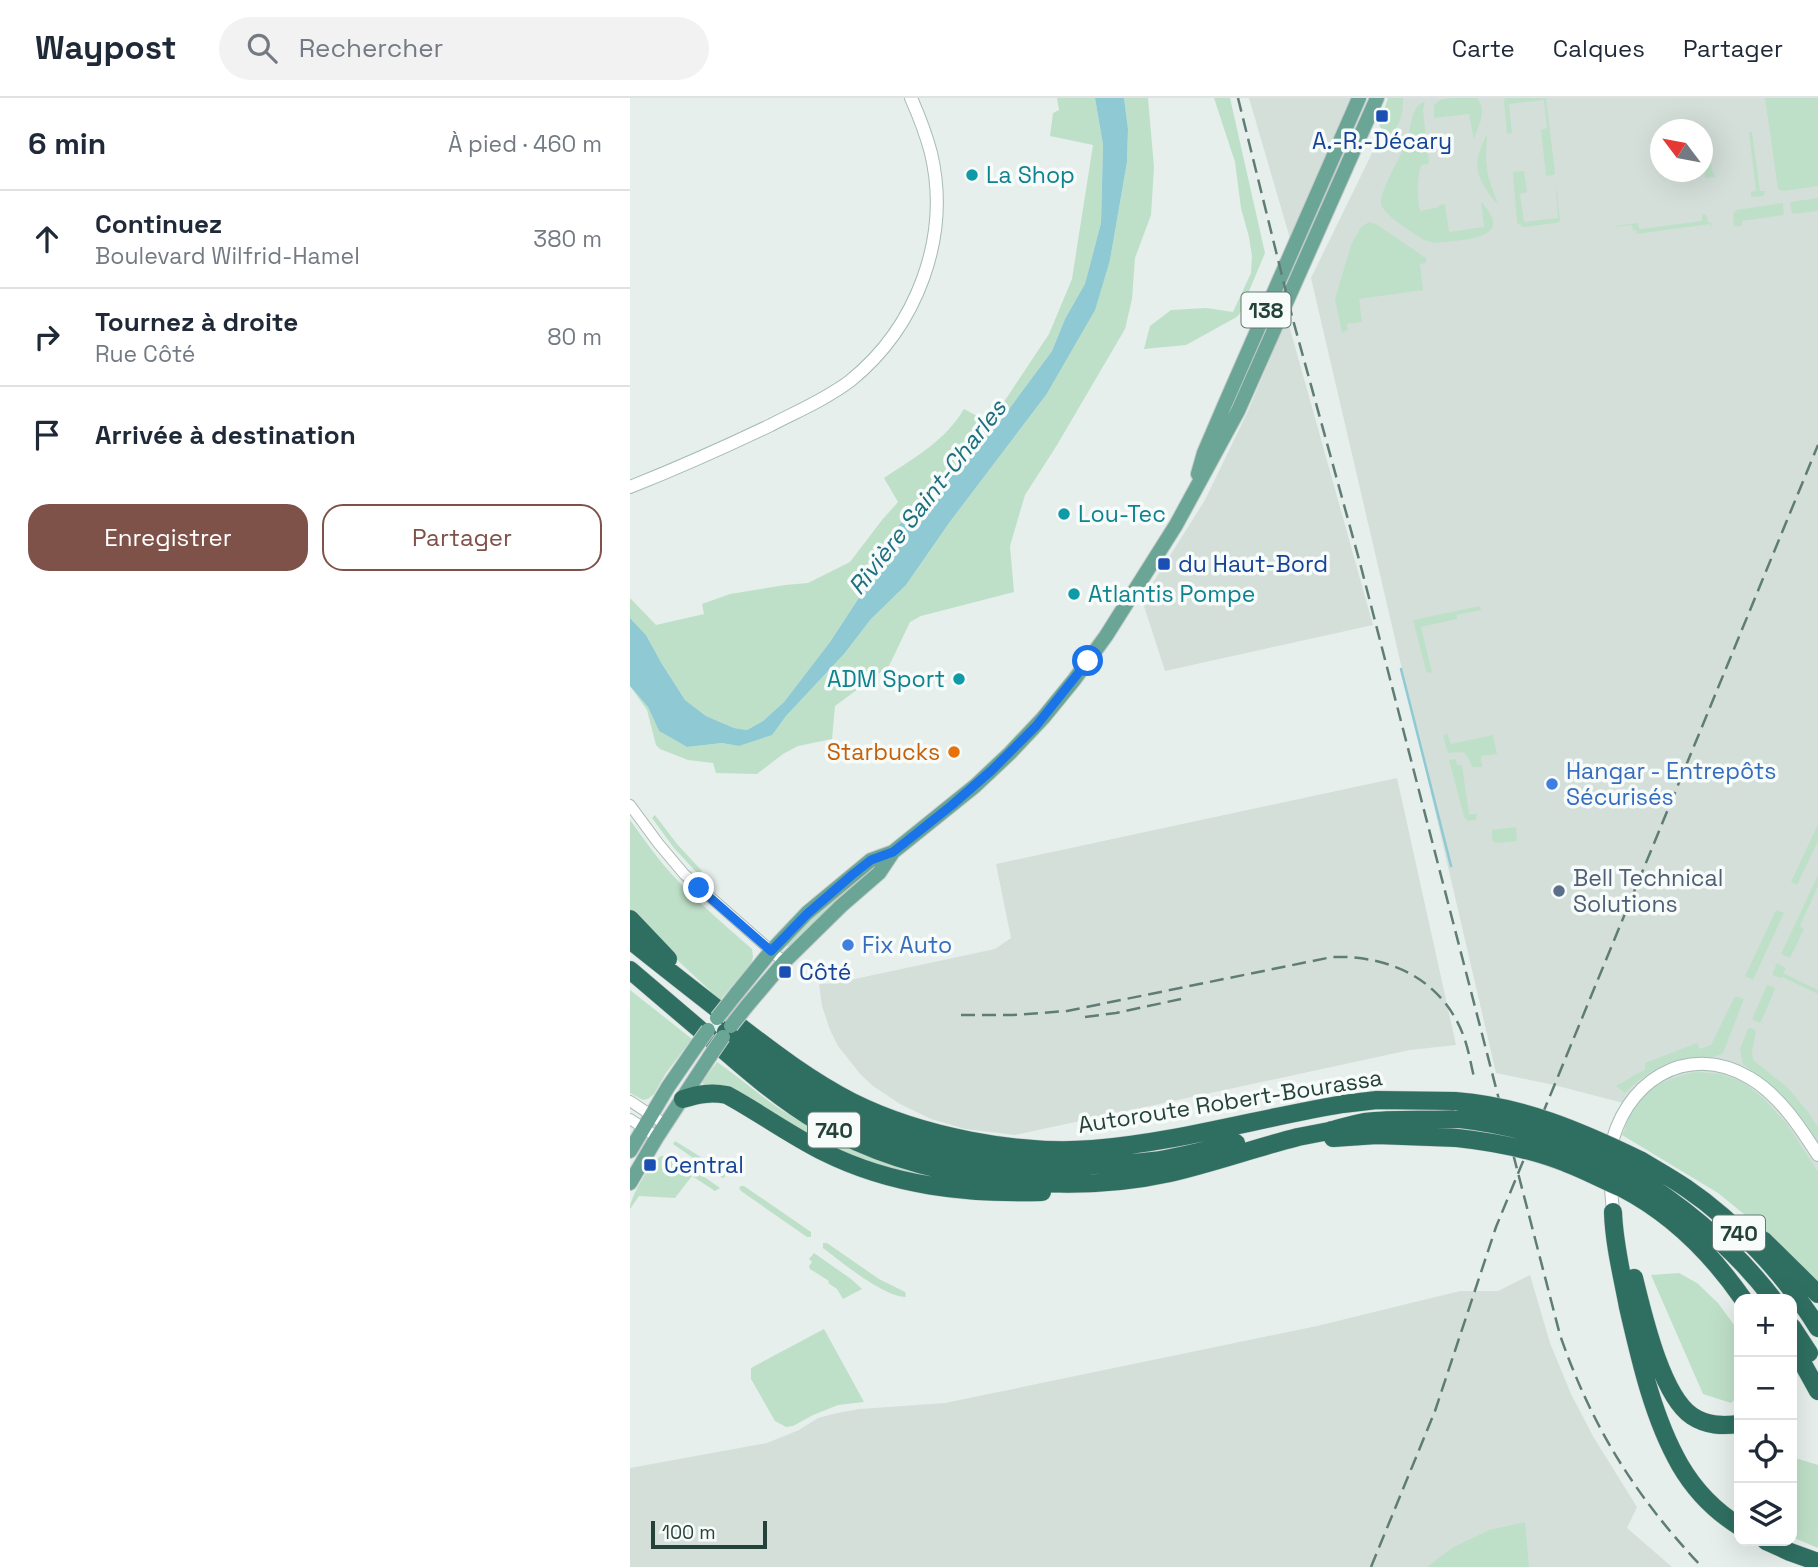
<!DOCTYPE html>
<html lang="fr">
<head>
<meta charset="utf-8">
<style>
  body { margin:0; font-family:"Space Grotesk",sans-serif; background:#f2f2f3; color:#1f2937 }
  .controls { position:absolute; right:21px; bottom:21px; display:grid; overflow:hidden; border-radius:14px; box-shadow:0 7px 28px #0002 }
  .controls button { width:63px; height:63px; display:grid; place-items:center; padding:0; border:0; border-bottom:2px solid #e0e1e3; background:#fff; color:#1f2937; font:35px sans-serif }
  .compass { position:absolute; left:1020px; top:21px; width:63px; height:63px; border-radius:50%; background:#fff; box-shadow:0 7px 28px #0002; rotate:302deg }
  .scale { position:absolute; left:21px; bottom:18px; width:116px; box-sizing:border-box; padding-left:7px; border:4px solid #24423a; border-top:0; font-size:19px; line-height:24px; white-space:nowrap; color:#24423a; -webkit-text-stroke:5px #f7fbf9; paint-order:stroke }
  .stop { position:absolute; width:21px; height:21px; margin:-16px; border:5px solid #1a73e8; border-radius:50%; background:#fff }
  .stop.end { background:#1a73e8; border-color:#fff; box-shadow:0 2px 7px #0008 }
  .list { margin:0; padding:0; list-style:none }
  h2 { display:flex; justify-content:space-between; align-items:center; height:91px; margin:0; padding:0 28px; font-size:30px }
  h2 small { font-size:23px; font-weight:400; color:#747a83 }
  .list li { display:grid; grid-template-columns:46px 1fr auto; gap:21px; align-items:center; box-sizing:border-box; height:98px; padding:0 28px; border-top:2px solid #e0e1e3 }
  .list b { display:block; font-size:26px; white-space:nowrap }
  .list p { margin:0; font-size:23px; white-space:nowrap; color:#747a83 }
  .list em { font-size:23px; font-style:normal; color:#747a83 }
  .actions { display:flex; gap:14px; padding:21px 28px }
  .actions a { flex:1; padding:16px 0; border:2px solid #7f5249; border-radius:21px; text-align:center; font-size:24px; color:#7f5249 }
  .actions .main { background:#7f5249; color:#fff }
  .icon { flex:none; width:38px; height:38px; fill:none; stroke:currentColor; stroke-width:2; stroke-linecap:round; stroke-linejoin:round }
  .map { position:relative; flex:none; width:1188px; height:1469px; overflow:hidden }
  header { display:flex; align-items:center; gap:42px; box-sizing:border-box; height:98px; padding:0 35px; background:#fff; border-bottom:2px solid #e0e1e3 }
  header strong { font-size:33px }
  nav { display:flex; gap:38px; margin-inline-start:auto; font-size:24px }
  .search { width:490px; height:63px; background:#f2f2f3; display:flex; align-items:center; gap:18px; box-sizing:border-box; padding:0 24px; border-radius:38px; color:#747a83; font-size:26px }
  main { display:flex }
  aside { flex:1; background:#fff }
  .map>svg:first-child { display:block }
  .built { fill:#d4dfda; fill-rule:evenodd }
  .green { fill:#bfe0c8 }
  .water { fill:#8ec9d4 }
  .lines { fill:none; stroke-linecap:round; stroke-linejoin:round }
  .stream { stroke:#8ec9d4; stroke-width:2.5 }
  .tertiary-casing { stroke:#a8b8b2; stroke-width:12 }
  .secondary-casing { stroke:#a4bbb3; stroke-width:14 }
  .primary-casing { stroke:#c2cac8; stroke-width:16 }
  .motorway-casing { stroke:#c2cac8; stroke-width:19 }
  .tertiary { stroke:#fff; stroke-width:10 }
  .secondary { stroke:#fff; stroke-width:12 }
  .primary { stroke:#6aa596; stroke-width:14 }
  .motorway { stroke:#2f6f62; stroke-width:18 }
  .rail { stroke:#5f7d75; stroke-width:2.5; stroke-dasharray:14 7; stroke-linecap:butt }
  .primary-bridge-casing { stroke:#c2cac8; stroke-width:16; stroke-linecap:butt }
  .motorway-bridge-casing { stroke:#c2cac8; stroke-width:19; stroke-linecap:butt }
  .primary-bridge { stroke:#6aa596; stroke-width:14 }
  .motorway-bridge { stroke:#2f6f62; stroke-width:18 }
  .route { stroke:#1a73e8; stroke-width:9 }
  .transit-dot { fill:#1a4fb4; stroke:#f7fbf9; stroke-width:2.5 }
  .culture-dot { fill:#0f9aa8; stroke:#f7fbf9; stroke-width:2.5 }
  .food-dot { fill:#e8710a; stroke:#f7fbf9; stroke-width:2.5 }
  .shop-dot { fill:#3f7fe0; stroke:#f7fbf9; stroke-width:2.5 }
  .service-dot { fill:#5c6f8a; stroke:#f7fbf9; stroke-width:2.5 }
  .labels { text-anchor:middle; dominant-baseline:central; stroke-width:7; stroke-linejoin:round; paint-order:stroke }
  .shield { fill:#f7fbf9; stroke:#637a73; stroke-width:2 }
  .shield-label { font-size:21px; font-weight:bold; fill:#24423a }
  .transit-label { font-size:23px; fill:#164399; stroke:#f7fbf9; text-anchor:start }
  .culture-label { font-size:23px; fill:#0d838f; stroke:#f7fbf9; text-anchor:start }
  .food-label { font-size:23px; fill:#c56008; stroke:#f7fbf9; text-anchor:end }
  .shop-label { font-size:23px; fill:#366cbe; stroke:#f7fbf9; text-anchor:start }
  .service-label { font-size:23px; fill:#4e5e75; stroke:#f7fbf9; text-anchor:start }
  .street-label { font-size:23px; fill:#24423a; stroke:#f7fbf9 }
  .water-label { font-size:24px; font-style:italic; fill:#1c6f80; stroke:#f7fbf9 }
</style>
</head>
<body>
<header>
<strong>Waypost</strong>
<div class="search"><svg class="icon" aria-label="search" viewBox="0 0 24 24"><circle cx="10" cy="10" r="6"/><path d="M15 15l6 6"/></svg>Rechercher</div>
<nav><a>Carte</a><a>Calques</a><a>Partager</a></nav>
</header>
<main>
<aside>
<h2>6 min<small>À pied · 460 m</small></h2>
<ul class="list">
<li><svg class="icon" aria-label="ahead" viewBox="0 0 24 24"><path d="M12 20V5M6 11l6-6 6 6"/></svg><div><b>Continuez</b><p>Boulevard Wilfrid-Hamel</p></div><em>380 m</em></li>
<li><svg class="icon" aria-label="right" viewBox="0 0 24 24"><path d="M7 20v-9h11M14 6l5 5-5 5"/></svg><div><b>Tournez à droite</b><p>Rue Côté</p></div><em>80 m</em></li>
<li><svg class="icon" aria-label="arrive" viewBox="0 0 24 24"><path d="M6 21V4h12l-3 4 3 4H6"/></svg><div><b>Arrivée à destination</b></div></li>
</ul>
<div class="actions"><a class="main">Enregistrer</a><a>Partager</a></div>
</aside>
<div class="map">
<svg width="1188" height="1469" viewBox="0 0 1188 1469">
  <rect width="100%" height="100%" fill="#e6efeb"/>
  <path class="built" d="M619 0H729L662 153 659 137Z
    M769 0H1188V1172L997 1006 924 987 866 975 681 180ZM1030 32H1072V74H1030Z
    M657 220 743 527 535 573 512 502 575 402 618 313Z
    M767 680 826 947 780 952 385 1037 335 1031 301 1021 270 1006 243 988 231 977 208 948 200 932 192 908 189 886 206 885 365 851 381 840 366 766Z
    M900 1177 920 1245 941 1296 964 1340 1007 1409 997 1430 1042 1469H0V1370L137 1345 169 1332 188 1320 207 1315 230 1311 315 1305 687 1228 830 1193H868Z"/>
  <path class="green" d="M427 0H465L473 47 471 125 455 187 435 221 422 253 362 334 349 342 331 365 263 433 236 489 200 544 154 604 133 623 117 632 104 630 76 618 55 602 32 566 16 537 0 520V500L26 527 74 516 72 506 100 496 155 487 178 485 220 464 252 422 268 404 254 380C284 360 315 343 334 311L360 325 419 236 442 181 463 47 420 38 423 15 429 12Z
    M494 0H518L524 69 521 117 505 160 502 201 495 231 427 347 395 397 380 448 384 494 291 518 280 524 259 568 205 608 202 641 168 648 153 656 127 676 86 675 83 665 58 662 30 651 26 647 17 612 0 588 18 609 29 633 57 649 92 645 109 648 141 637 156 618 214 556 241 521 276 487 319 425 416 297 480 162 497 64 498 31Z
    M584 0H600L635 155 609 217 605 220 556 247 514 251 520 228 541 212 576 210 603 214 621 175 622 158 619 139 611 110 605 64Z
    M758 0H773C773 14 772 27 759 36L752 33 749 26Z
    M821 0H847C858 13 848 28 844 42L839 16 804 20V7L810 2Z
    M875 0H916L925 75 924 77 916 78 911 32 917 30 914 2 879 6 882 35 877 36 874 3Z
    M1135 0H1188V88L1153 93 1148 91Z
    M794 4 795 5 793 12 799 66 791 67C787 82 787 97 790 113L809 109V107L815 106 819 134 854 129 851 103C855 109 862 116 863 123 867 143 819 143 805 145L797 143C787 138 753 117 751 106 749 93 772 57 777 42 782 29 780 9 794 4Z
    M1119 34H1122L1130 93H1136L1133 98 1121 99V94L1126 93Z
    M857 36 856 62 858 78 867 104 866 105C845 78 841 68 857 36Z
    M1078 40 1082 73 1086 79 1075 80 1073 41Z
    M894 73 897 94 890 96 894 124 928 120 926 92 927 93 930 123 926 125 893 129 887 125 883 74Z
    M1188 100V113L1162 116 1160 104Z
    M1153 105 1154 117 1112 123V128H1104L1103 116 1106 112Z
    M1074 116 1077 118 1078 124 1081 125 1082 131 1080 126 1007 136 1006 132 1003 133 1002 127 986 129 985 128 1007 125 1010 131 1072 123V117Z
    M739 124 746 126 796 160V165L790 166 793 192 729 201 732 224 717 226 718 232 712 235 705 201 721 147 731 129Z
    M850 508 851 512 827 517V521L791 529 802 574 799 575 796 573 783 522Z
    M817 635 821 646 863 637 867 656 851 658 852 669H842C835 651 835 654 818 655L813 638Z
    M826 661 827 667H832L839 716H847L846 722 838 723 834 719 819 662Z
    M25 717 47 746 72 773 69 777 44 750 22 720Z
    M0 722C15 743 30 764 48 783 71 807 97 829 122 851L123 859 121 866 90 902 42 857 0 814Z
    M1188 726V743L1167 787 1161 784Z
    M886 729 887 743 866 745 862 742V732Z
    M238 774 239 775 160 848H157L156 847 181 819Z
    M1188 777V788L1170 828 1174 831 1160 860 1151 856Z
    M1146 812 1154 815 1123 882 1115 878Z
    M1147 865 1156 870 1153 875 1188 892V896L1152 879 1150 880 1143 877V874Z
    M1137 887 1144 889 1145 891 1131 924 1129 925 1122 921Z
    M0 892 62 941 36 975 24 996 18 1001 13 1002 0 995Z
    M1105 898 1114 901 1093 955C1082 961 1072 959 1060 960 1034 963 1013 977 995 995L986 988C996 983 1004 976 1015 972V965L1067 945 1070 951 1081 947Z
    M1121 930 1126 933 1122 954 1123 962 1157 989 1179 1015 1188 1029V1045L1174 1024 1146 992 1113 966 1110 951 1118 931Z
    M87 964C106 977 127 995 147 1009 205 1048 264 1070 332 1084L241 1070 76 990 72 984Z
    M1066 974 1091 976 1113 984 1133 1000 1157 1026 1188 1074V1188L1136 1134 1088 1095 992 1037C995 1030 997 1022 1000 1015 1013 990 1040 979 1066 974Z
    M45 1043 95 1074V1079L92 1080 43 1046Z
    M31 1058H39L45 1060 46 1059 90 1090 85 1093 62 1078 45 1100 9 1098 0 1111C0 1099 20 1065 31 1058Z
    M111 1088H114L181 1134V1139H177L111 1093 109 1090Z
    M193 1145H197L249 1181 275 1194 276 1199C252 1198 213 1165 193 1150Z
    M184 1155 221 1181 232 1191 213 1201 207 1191 198 1185 199 1183 180 1171 179 1168 182 1164 179 1161Z
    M1049 1175 1067 1185 1088 1205 1107 1231 1109 1235V1298L1101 1305 1073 1296 1021 1177Z
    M194 1231 234 1304 208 1307 183 1317 163 1328 156 1329 145 1323 121 1281V1270Z
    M1162 1359 1188 1367V1450L1162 1439Z
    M895 1424 899 1469H797L822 1450 859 1432Z"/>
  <path class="water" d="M465 0H494L498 31 497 64 480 162 465 212 416 297 319 425 276 487 241 521 214 556 156 618 142 637 109 648 92 645 57 649 29 633 18 609 0 588V520L16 537 32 566 55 602 76 618 104 630 117 632 133 623 154 604 200 544 236 489 263 433 331 365 349 342V337L354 332 362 334 422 253 435 221 455 186 471 125 473 47Z"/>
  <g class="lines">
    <path class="stream" d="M771 571 821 768"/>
    <g class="tertiary-casing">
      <path id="tertiary" d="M0 707 28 745 54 776 154 864
        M0 1003 36 1027
        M0 1021 27 1039"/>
    </g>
    <g class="secondary-casing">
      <path id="secondary" d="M0 389C48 370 95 349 141 327 168 313 196 301 220 283 287 229 321 139 301 55 296 36 289 18 281 0
        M980 1054C992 985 1056 942 1120 980 1149 997 1170 1029 1188 1057
        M980 1079 983 1114"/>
    </g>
    <g class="primary-casing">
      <path id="primary" d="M568 376 574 355 595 306 729 0
        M106 896 141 853 177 815 241 762 263 754 278 742 345 688 380 655 413 620 444 582 476 538 546 427 608 313 747 0
        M116 909 154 864 211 808 249 775 263 754
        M0 1053 38 989 67 947
        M0 1085 27 1039 80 958"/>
    </g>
    <g class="motorway-casing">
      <path id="motorway" d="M0 821 38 861
        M0 842C36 871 72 899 108 927 144 955 181 983 222 1004 290 1038 388 1057 463 1051 548 1044 630 1020 713 1006L747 1002 825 1003
        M0 872C27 895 54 918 81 941 115 971 151 1002 190 1025 287 1082 431 1099 540 1075 583 1065 625 1050 668 1039 678 1037 689 1035 699 1033 711 1030 723 1026 735 1024 767 1020 799 1023 830 1021
        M96 934C127 960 159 986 194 1007 283 1059 380 1074 481 1066 495 1065 509 1065 523 1063 551 1059 579 1051 606 1045
        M53 1001C69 996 81 994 97 997 130 1015 160 1037 194 1054 262 1088 337 1096 412 1094
        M703 1040 747 1037 827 1040
        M1010 1062C1025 1071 1041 1080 1056 1090 1106 1124 1156 1178 1188 1230
        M1001 1076C1056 1110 1104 1150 1143 1201
        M992 1090C1042 1116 1081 1155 1113 1201
        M983 1114C984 1146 992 1177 998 1209 1010 1261 1023 1320 1050 1367 1064 1391 1085 1413 1109 1428
        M1133 1142 1188 1196
        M1004 1180C1013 1216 1031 1297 1062 1318 1077 1328 1093 1328 1109 1326
        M1162 1229 1179 1255
        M1162 1246 1188 1293
        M1136 1443 1160 1454 1188 1464"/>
    </g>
    <use href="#tertiary" class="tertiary"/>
    <use href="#secondary" class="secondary"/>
    <use href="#primary" class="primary"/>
    <use href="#motorway" class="motorway"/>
    <path class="rail" d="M608 0 663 222 730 465 930 1237C962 1329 1005 1398 1072 1469
      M331 917H383L437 913 702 859C762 857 815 883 835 942 839 954 841 967 844 979
      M455 919 486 915 551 901
      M741 1469 805 1313 866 1129 1188 347"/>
    <g class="primary-bridge-casing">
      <path id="primary-bridge" d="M87 920 106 896
        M101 928 116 909
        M67 947 78 932
        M80 958 93 939"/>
    </g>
    <g class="motorway-bridge-casing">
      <path id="motorway-bridge" d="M825 1003C892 1008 950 1033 1010 1062
        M830 1021C891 1028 948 1047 1001 1076
        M827 1040C864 1044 901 1051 936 1065 955 1072 973 1082 992 1090"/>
    </g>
    <use href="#primary-bridge" class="primary-bridge"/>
    <use href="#motorway-bridge" class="motorway-bridge"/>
  </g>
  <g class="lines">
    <path class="route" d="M69 790 141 853 177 816 222 777 241 762 263 754 322 707 362 672 406 628 458 563"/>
  </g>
  <g class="transit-dot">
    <rect x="745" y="11" width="14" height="14" rx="3.5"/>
    <rect x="527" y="459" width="14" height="14" rx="3.5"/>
    <rect x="148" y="867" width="14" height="14" rx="3.5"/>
    <rect x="13" y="1060" width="14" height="14" rx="3.5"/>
  </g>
  <g class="culture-dot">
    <circle cx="342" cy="77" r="7"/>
    <circle cx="434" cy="416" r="7"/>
    <circle cx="444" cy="496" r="7"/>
    <circle cx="329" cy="581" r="7"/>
  </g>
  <circle class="food-dot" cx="324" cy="654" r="7"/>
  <g class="shop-dot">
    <circle cx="922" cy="686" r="7"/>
    <circle cx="218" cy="847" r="7"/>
  </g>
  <circle class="service-dot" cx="929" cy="793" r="7"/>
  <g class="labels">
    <g class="shield">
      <rect x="611.5" y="194.5" width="49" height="35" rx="5"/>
      <rect x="178" y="1014.5" width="52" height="35" rx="5"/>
      <rect x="1083" y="1117.5" width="52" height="35" rx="5"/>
    </g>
    <g class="shield-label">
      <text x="636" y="212">138</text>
      <text x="204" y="1032">740</text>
      <text x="1109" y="1135">740</text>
    </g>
    <g class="transit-label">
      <text x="752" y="43" text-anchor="middle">A.-R.-Décary</text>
      <text x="548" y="466">du Haut-Bord</text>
      <text x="169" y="874">Côté</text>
      <text x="34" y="1067">Central</text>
    </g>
    <g class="culture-label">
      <text x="356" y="77">La Shop</text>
      <text x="448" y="416">Lou-Tec</text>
      <text x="458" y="496">Atlantis Pompe</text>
      <text x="315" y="581" text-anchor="end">ADM Sport</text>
    </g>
    <g class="food-label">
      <text x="310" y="654">Starbucks</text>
    </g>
    <g class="shop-label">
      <text x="936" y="673">Hangar - Entrepôts<tspan x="936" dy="26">Sécurisés</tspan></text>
      <text x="232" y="847">Fix Auto</text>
    </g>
    <g class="service-label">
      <text x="943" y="780">Bell Technical<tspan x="943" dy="26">Solutions</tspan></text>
    </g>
    <g class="street-label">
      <text transform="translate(600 1003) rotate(-9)">Autoroute Robert-Bourassa</text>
    </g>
    <g class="water-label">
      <text transform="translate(297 399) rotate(-52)">Rivière Saint-Charles</text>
    </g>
  </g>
</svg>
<div class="controls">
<button>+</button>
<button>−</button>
<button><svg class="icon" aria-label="locate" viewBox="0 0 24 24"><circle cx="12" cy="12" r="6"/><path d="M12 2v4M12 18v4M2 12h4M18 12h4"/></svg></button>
<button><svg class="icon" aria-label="layers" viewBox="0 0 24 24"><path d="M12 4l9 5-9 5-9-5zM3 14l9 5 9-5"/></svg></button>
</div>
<svg class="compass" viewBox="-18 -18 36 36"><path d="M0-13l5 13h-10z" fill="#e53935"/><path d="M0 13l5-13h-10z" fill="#747a83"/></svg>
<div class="scale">100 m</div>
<div class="stop" style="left:458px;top:563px"></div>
<div class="stop end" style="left:69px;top:790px"></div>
</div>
</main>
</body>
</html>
